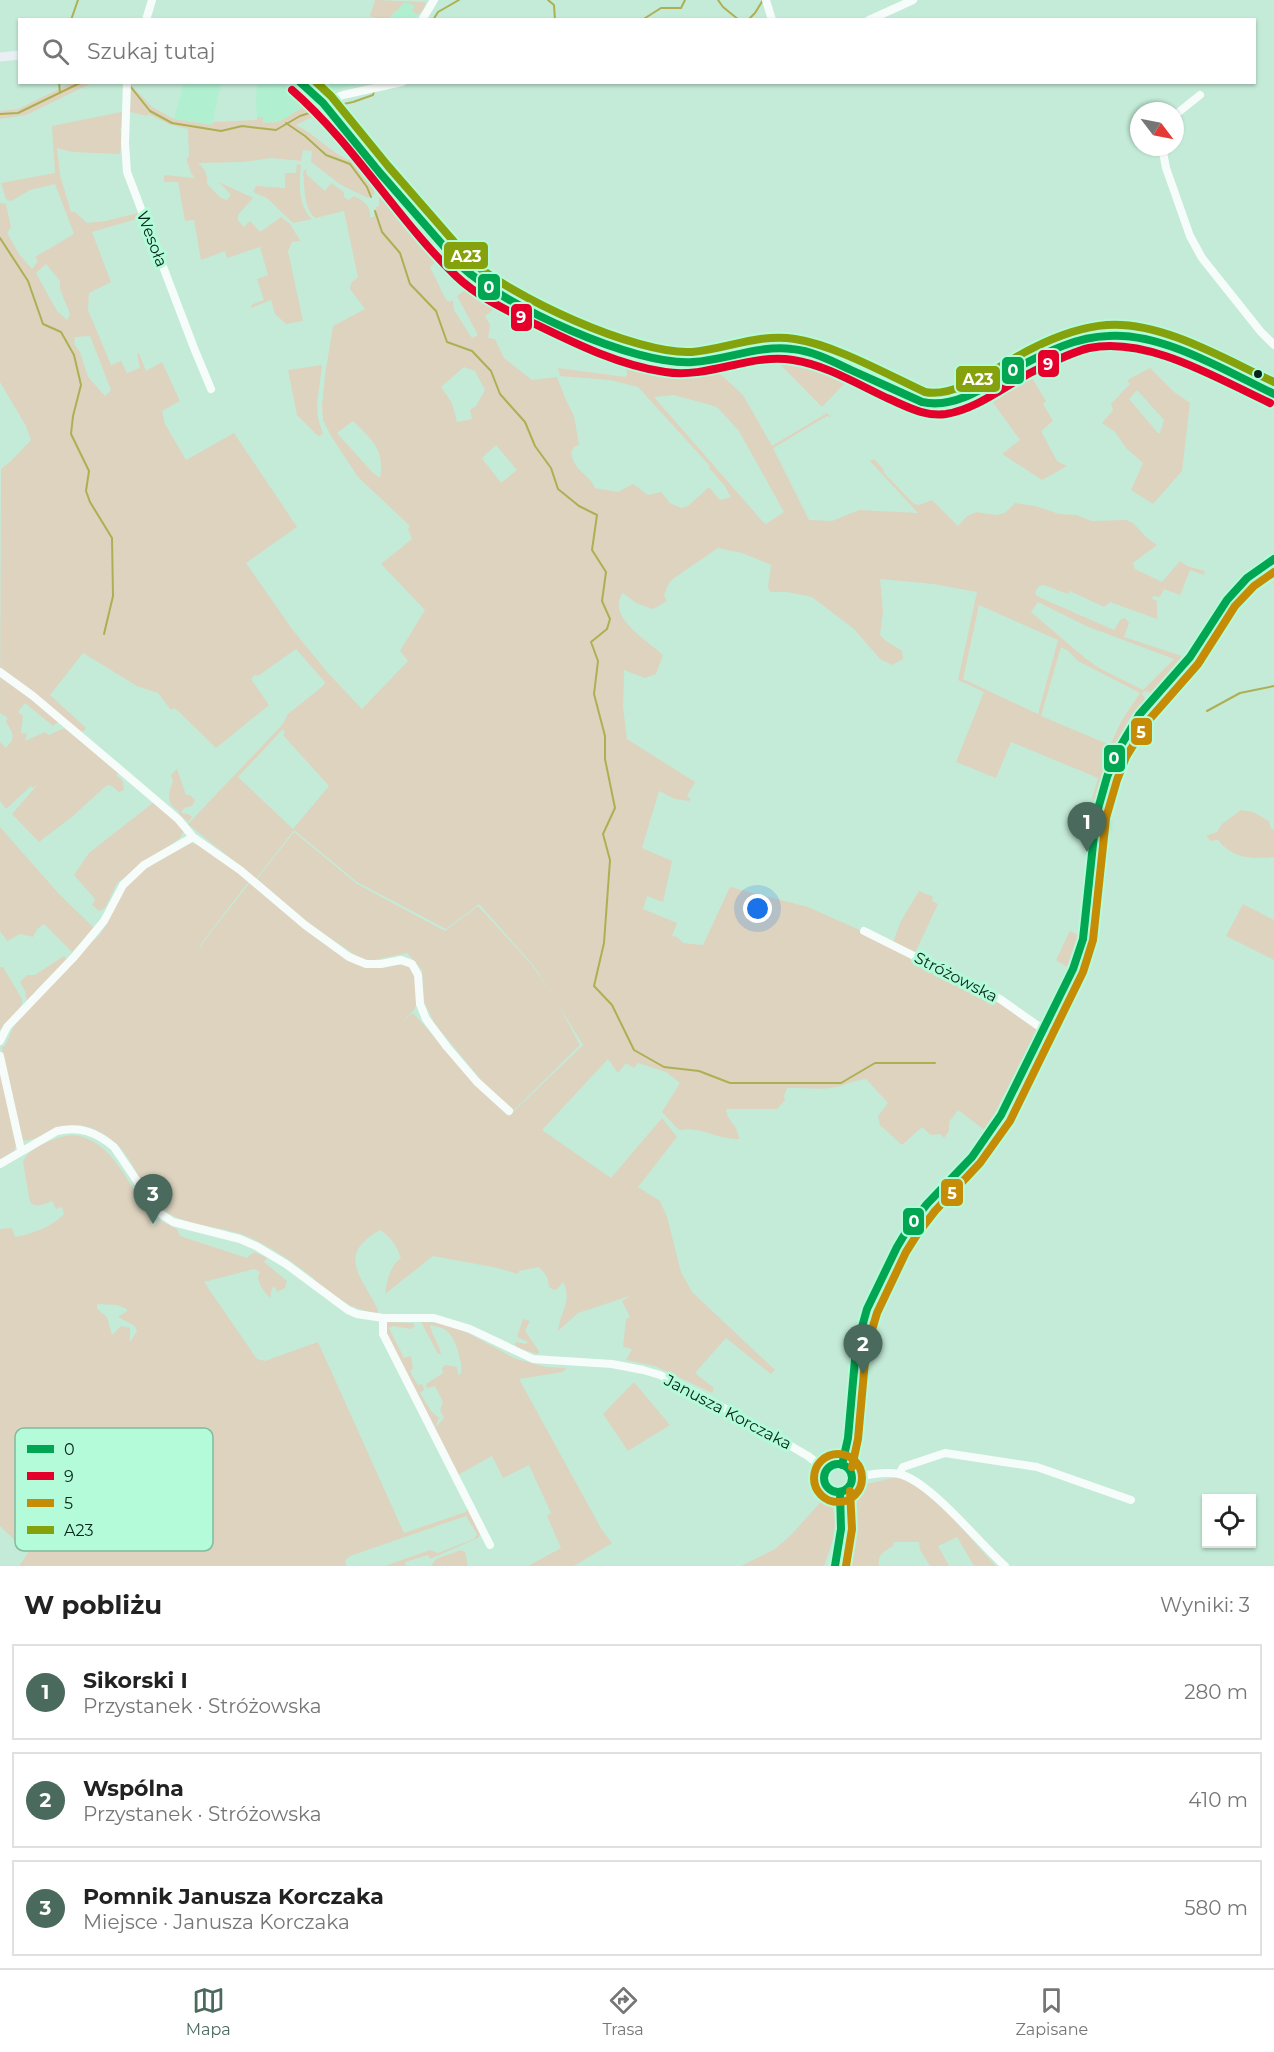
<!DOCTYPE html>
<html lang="pl">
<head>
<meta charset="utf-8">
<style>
  body { margin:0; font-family:Montserrat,sans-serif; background:#f2f2f2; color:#222 }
  .controls { position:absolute; right:18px; bottom:18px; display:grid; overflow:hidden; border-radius:0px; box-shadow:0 2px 4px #0004 }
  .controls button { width:54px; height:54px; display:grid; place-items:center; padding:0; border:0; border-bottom:2px solid #e0e0e0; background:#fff; color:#222; font:30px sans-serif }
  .compass { position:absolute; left:1130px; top:102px; width:54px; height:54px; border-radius:50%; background:#fff; box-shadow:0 2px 4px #0004; rotate:122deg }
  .you { position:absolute; left:758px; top:909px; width:21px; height:21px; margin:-15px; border:4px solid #fff; border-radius:50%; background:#1a73e8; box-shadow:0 0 0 9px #1a73e833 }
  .badge { display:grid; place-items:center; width:39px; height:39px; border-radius:50%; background:#496a5c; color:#fff; font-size:20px; font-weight:700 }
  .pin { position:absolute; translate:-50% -50px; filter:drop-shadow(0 2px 3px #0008) }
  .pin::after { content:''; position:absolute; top:32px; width:21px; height:18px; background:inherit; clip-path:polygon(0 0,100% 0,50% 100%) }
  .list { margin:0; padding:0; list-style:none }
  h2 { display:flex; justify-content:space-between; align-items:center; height:78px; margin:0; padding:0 24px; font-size:26px }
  h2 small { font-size:20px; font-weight:400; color:#767676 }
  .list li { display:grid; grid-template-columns:39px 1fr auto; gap:18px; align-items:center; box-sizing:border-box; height:96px; margin:0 12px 12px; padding:0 12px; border:2px solid #e0e0e0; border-radius:0px }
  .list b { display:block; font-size:22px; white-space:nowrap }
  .list p { margin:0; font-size:20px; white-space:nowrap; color:#767676 }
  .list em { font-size:20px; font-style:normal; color:#767676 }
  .icon { flex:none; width:33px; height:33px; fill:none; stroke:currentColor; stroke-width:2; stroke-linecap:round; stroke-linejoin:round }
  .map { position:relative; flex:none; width:1274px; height:1566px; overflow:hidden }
  .search { position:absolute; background:#fff; box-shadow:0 2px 4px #0004; left:18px; right:18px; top:18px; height:66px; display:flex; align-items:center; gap:15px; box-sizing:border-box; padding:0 21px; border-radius:0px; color:#767676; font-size:22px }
  .sheet { height:402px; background:#fff }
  nav { display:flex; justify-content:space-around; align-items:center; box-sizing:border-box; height:84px; border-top:2px solid #e0e0e0; background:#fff; font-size:16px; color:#767676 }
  nav a { display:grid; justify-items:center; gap:3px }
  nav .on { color:#496a5c }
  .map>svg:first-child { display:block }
  .built { fill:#b1efd1 }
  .green { fill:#ddd3bf; fill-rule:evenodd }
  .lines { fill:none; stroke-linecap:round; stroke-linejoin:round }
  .stream { stroke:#adb052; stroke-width:2 }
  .minor { stroke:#f6fcf9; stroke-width:8 }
  .major { stroke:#e9eff2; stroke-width:9 }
  .bus-1-casing { stroke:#b4fbd9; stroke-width:12 }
  .bus-2-casing { stroke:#b4fbd9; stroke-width:12 }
  .bus-3-casing { stroke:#b4fbd9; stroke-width:12 }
  .bus-4-casing { stroke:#b4fbd9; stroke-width:12 }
  .bus-1 { stroke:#00a651; stroke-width:8 }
  .bus-2 { stroke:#e4002b; stroke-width:8 }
  .bus-3 { stroke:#c78c05; stroke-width:8 }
  .bus-4 { stroke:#85a20c; stroke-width:8 }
  .bus-dot { fill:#072519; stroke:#b4fbd9; stroke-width:2 }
  .labels { text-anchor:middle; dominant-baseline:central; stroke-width:6; stroke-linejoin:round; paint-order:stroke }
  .street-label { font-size:16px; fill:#072519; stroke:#b4fbd9 }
  .key { fill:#b4fbd9; stroke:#80bb9f; stroke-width:1.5 }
  .key-label { font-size:16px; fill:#072519 }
  .line-badge { stroke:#b4fbd9; stroke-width:2 }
  .badge-label { font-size:16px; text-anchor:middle; font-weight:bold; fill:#fff }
</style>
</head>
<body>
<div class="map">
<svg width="1274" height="1566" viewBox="0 0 1274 1566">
  <rect width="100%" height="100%" fill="#c4ebd8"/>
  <path class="built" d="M404 1 423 10 414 19 388 20Z
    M184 83H221L212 125 174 119Z
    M257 83H280L308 99 307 105 279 122 263 123V117H257L256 100Z
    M312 83H365L329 91Z"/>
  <path class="green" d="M375 0 426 2 423 10 418 15 412 11 415 6 405 2 388 19H378L370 16Z
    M73 82 92 83 26 115 0 119V111L18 109Z
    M131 85 152 107 174 119 212 125 213 122 257 120V117H263V123L279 122 307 105 308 101H310L322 112 296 125C315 134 329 151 348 160L353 155C371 160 376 178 374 194L368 198 341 185 311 162 312 151 303 150 301 161 271 158 243 162 198 163C205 168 208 176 207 184L220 197 226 200 231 195 219 182 253 198 238 215V220L244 227 250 221 260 232 281 217 290 224 301 242 298 241 292 242 288 251 303 321 286 324 275 314 271 300 251 308V305L264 300 257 279 268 275 260 247 227 258 225 251 201 260 194 220 185 221 178 182H164V175L195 178 191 173 186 158 189 157 188 129 171 125 148 114 147 116 130 112Z
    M121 112 123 113V126L120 129 122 136 120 154 72 152 57 148 60 175 71 212H75L87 223 106 221 138 213 140 218 92 232 111 282 89 293 88 310 111 365 121 361 127 373 140 368 137 354 139 353 146 371 162 362 180 401 162 411 165 424 186 460 234 433 297 527 246 563 292 629 328 673 362 709 408 661 400 651 425 610 381 564 412 539 408 529 410 526 358 477 331 436 323 420 322 406 325 375 333 326 365 309 350 289 351 283 358 277 344 211 315 218C303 206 305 188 303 172L307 168 306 174 325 191 331 183 344 192V197L349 200 354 196C364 201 371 206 370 217H374L376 207 379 206V180L381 182 444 253 443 256 430 267 446 300 450 302 453 300 454 310 472 338 478 335 457 296 472 285 445 259 448 257 524 311V315L500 304 485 316 490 325 488 338 495 339 504 358 532 380 557 377 566 400 574 416 579 445 575 446 571 452C575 474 588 472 595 488L618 492 633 484 648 495 661 492 670 503 681 508 688 506 709 487 720 500 731 497 724 485 709 468 710 466 638 387 610 380 560 376 558 368 625 377 627 375 626 363 555 337 561 332 630 359 661 365 697 367 760 356 784 355 816 362 847 377 850 374 855 377 854 382 848 380 822 407 777 361 773 360 722 366 720 374 743 395 772 446 827 413 831 417 827 416 773 448 809 520 832 521 859 510 918 513 870 461 874 459 884 470 883 472 914 504 919 505 932 500 958 526 966 517 976 512 997 515 1005 513 1015 503 1035 506 1059 514 1076 515 1092 521 1126 520 1133 523 1147 538 1157 545 1133 563 1135 569 1162 582 1180 561 1187 566 1205 571 1204 575 1190 570 1180 595 1164 589 1160 597 1153 596 1152 599 1157 601V619L1110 602 1104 607 1070 591 1068 594 1044 585 1039 586 1035 592 1036 595 1041 598 1114 630 1120 620 1125 618 1129 623 1124 637 1182 656 1151 693 1145 691 1142 693 1145 699 1127 723 1114 748 1109 746 1107 750 1111 752 1095 799H1092L1098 778 1011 742 996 778 956 762 984 692 958 680 977 592 933 584 880 579 883 611 880 635 886 641 902 651 903 659 892 665 880 659 854 629 812 597 787 592H770L768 587 771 565 742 553 718 548 674 578 669 583 664 595 667 601 653 609 636 603 623 593C605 616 648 641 663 655L656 674 645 678 624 670 623 707 627 739 695 782 687 796 691 799 689 801 675 799 659 791 642 848 672 861 663 902 647 896 643 909 677 923 672 936 677 937 683 943 703 945 730 887 808 907 864 932 1002 1002 1038 1028 986 1131 958 1110 949 1122V1131L944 1138 940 1134 931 1135 922 1127 902 1145 880 1125 878 1116 888 1103 866 1079C852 1080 844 1087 830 1088 816 1090 802 1087 787 1088L784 1096 785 1100 777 1109H726C728 1124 737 1122 739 1139 716 1140 703 1126 679 1130L662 1112 680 1083 666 1072 638 1063 634 1068 626 1063 618 1073 608 1059 542 1130 611 1178 662 1118 677 1137 638 1187 660 1201 667 1217 681 1272 692 1292 775 1370 771 1374 726 1338 695 1373 714 1388 712 1393 655 1366 626 1360 632 1349 623 1347 626 1319 630 1317 622 1301 630 1296 578 1313 558 1331C560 1312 573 1301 563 1282L556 1290C546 1288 550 1285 547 1278 546 1274 541 1270 539 1267L519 1271 518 1274 498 1268 433 1256 385 1294C387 1281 390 1265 401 1258 396 1245 392 1238 380 1230 336 1255 361 1275 378 1310L377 1314C360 1310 342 1303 327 1292 320 1287 315 1279 307 1273 291 1261 272 1248 253 1239 226 1225 181 1228 159 1206 135 1181 133 1147 96 1130 62 1114 36 1145 23 1140L18 1128 3 1058 2 1047 5 1046 16 1021 100 934C109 922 113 908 120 896 137 869 165 857 192 843L202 846 250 880 200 945 204 951 201 945 251 881 356 961 410 966C417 977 421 995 415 1008 413 1013 406 1017 402 1022L413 1013 488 1097 509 1114 514 1111 583 1045 559 1006 580 1045 514 1110 486 1086 435 1024 424 1002 422 970 407 953 369 961 363 960 309 924 257 879 294 832 357 884 445 931 478 906 531 964 553 996 533 965 479 904 446 929 357 882 294 830 256 879 188 824 282 725 288 714 324 685 325 682 296 649 258 676 255 675 251 679 269 705 216 748 175 708 171 710 158 693 137 686 83 653 50 695 86 728 85 730 79 733 59 721 53 726 25 703 18 712 23 716 21 733 27 734 25 741 45 732 49 735 64 728 119 772 116 775 123 781 124 790 119 792 112 786 107 785 73 816 39 842 12 814 39 783 33 788 31 786 6 809 0 801V742L6 748 12 740 13 735 6 721 8 718 0 713 1 469 11 461 31 440 26 426 0 382V203L6 204 11 227 7 233 19 254 32 269 38 261 35 257 74 234 55 184 30 190 11 201 6 199 1 183 55 173 52 126ZM46 264 60 281V289L70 314 67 320 57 311 36 273ZM90 336 111 390 105 396 88 377 80 352 74 344 75 337ZM464 367 475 371 485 390 476 406 470 410 472 419 457 422 452 403 441 387ZM674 395 717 407 739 431 784 512 766 524 763 522 654 397ZM353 421C372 440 385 449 380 478L372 472 337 433ZM496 445 517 470 501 483 482 458ZM1038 602 1086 626 1174 659 1143 690 1099 668 1085 658 1031 612ZM979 605 1058 640 1038 714 963 679ZM1061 647 1067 650 1078 661 1140 693 1122 720 1110 745 1041 716ZM283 729 285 732 283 735 329 786 293 829 238 777Z
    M297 164 301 165C299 181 298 207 312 219L293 223 267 198 253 192 256 186 285 188V173H296Z
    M1123 340 1162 349 1167 353 1166 356C1135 343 1103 343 1070 354L1069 351C1077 341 1110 341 1123 340Z
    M1058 353 1062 357 1029 373 1046 401 1043 404 1053 421 1041 431 1057 461 1067 466 1042 480 1002 454 1020 440 986 393 956 408 954 406Z
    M1188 359 1222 375 1225 379 1223 383 1179 362Z
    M322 365 317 404 318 418 323 434 318 436 297 415 288 370Z
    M1150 368 1174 392 1190 403 1182 471 1153 504 1131 490 1143 463 1126 448 1115 432 1102 423 1113 410 1111 404 1130 384 1127 380ZM1137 390 1164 420 1160 433H1158L1129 399Z
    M922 406C932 410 944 406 953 409L949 411 952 415 942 421 941 419 920 412Z
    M177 769 186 795H190L195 800 192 806 186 807 182 811V813L188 814 192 817 188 822 180 815C176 806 180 814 173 807 166 799 170 789 173 781L171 775Z
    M154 802 184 830 180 838 117 883 105 908 99 911 92 905 95 899 74 875 89 853Z
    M1089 804 1093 806 1088 845H1082Z
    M1241 810 1253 812 1269 821 1271 829H1274V857C1251 859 1233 859 1218 840L1211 841 1206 836 1217 832 1222 824Z
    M0 827 59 894 94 928 72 952 44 924 37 929 33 937 20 934 7 941 0 931Z
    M919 891 933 897 932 901 938 904 915 953 893 942 901 921Z
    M1243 904 1274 920V960L1226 936Z
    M1070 931 1078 935 1067 967 1056 960Z
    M64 956 67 960 27 1002 25 991 20 982 27 975H35Z
    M0 967H3L22 999V1005L0 1030Z
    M0 1071 16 1145 14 1151 0 1159Z
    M73 1135C109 1139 122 1174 142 1201 147 1208 151 1214 157 1219L151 1224 153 1226 159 1220 177 1229 180 1236 247 1258 254 1252 267 1258 264 1262 287 1281 285 1288 277 1292 275 1287 272 1288 270 1298C264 1291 260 1287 258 1277L260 1272 254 1269 204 1282 257 1359 265 1361 318 1342 404 1533 466 1512 468 1506 481 1532 478 1538 430 1559 428 1555 405 1562 406 1566H385L430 1550 438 1553 474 1539 477 1534 466 1516 350 1556 345 1561 346 1566H19L28 1553 0 1526V1229L12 1228 15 1237C32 1234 52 1227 64 1214L62 1207 56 1209 52 1201C44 1204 37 1209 30 1202L23 1162C30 1146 56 1137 73 1135ZM97 1304 117 1305 127 1309V1311L118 1317 135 1326 137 1331 130 1342V1328L121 1326 112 1335 107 1317 97 1309Z
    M523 1319 530 1321 525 1331 539 1351 538 1354 517 1348 515 1345 516 1342 526 1344 528 1342 517 1337Z
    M388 1322 413 1323 415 1326 411 1329 393 1326 389 1328 404 1358 411 1356 413 1368 410 1372 418 1385 422 1384 424 1390 420 1393 431 1411 439 1418 436 1425 437 1426 444 1418 440 1410 443 1402 435 1386 427 1388 426 1384 443 1373 442 1368 445 1365 457 1367 458 1374 460 1375C465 1368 455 1337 448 1332 443 1327 437 1327 430 1325 432 1336 439 1344 441 1354H438L421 1322 441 1323 464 1331 516 1359 547 1367 566 1368 563 1372 519 1379 602 1530 612 1543 574 1566H528L561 1548 547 1516 551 1513 529 1465 503 1478 492 1456 456 1476 395 1355 384 1327Z
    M634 1382 670 1425 628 1451 603 1414Z
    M898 1477C943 1497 963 1533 996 1566H974L957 1537 938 1546 949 1566H930L920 1550 919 1542H894L893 1546C884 1552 877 1554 879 1566H852L846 1551 850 1531 851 1497 855 1490 866 1484Z
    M827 1495C842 1519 833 1541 824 1566H741L775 1549 791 1535Z
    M461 1550 465 1552 468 1566H431L436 1559Z"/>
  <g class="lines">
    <path class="stream" d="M548 0 554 5 555 20
      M718 0 723 7 739 20
      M71 20 78 0
      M433 20 438 12 459 0
      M642 20 661 8H681L685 0
      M748 20 755 13 763 0
      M59 82 60 93
      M130 86 150 111 172 123 221 131 242 126 276 130 300 116 325 108
      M330 107 353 102 373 95 374 91
      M0 114 18 113 82 82
      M286 123 305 136 326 155 350 164 367 187 371 197
      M375 211 382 232 400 253 410 284 436 311 447 342 472 351 491 371 500 394 525 422 535 446 551 468 558 489 579 506 597 515 592 550 606 572 602 601 610 619 607 629 591 642 598 661 594 694 605 736V759L615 808 603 834 610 860 604 943 594 986 612 1005 634 1050 664 1067 699 1071 730 1083H841L875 1063H935
      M0 238 28 281 43 324 61 332 74 355 81 385 73 416 71 434 89 471 86 491 90 502 112 538 113 596 104 634
      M1207 711 1240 693 1274 686"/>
    <path class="minor" d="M766 0 772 20
      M146 20 152 0
      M422 20 434 0
      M869 20 913 0
      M127 82 125 143 127 172 194 348 211 389
      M323 103 343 95 402 82
      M1175 115 1200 95
      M1162 147 1166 168 1190 236 1202 258 1261 332 1274 345
      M0 672 33 696 117 767 178 819 193 837 240 870 305 925 349 957 366 964H381L401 960 412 964 418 975 420 1004 426 1019 447 1047 477 1082 509 1111
      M864 931 1000 999 1044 1030
      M0 1041 7 1027 74 957 104 921 123 885 144 865 193 837
      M0 1056 21 1150
      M0 1164 57 1131C80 1126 96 1132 114 1147L158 1212 173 1222 240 1239 256 1246 286 1264 348 1310 357 1314 383 1318H434L470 1329 533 1359 612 1364 643 1370 660 1375 702 1396 765 1431 808 1456 827 1471
      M383 1318V1334L490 1545
      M824 1478a14 14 0 1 1 28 0a14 14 0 1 1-28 0Z
      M842 1465 848 1438 856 1348 860 1329 867 1309 897 1247 909 1227 927 1204 972 1157 988 1136 1001 1115 1060 996 1073 969 1083 939 1096 816 1107 777 1117 752 1139 715 1190 657 1227 600 1247 578 1274 559
      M899 1474 903 1467 945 1453 1037 1467 1131 1500
      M852 1478C866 1475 885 1471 899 1474 929 1480 980 1544 1005 1566
      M835 1566C842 1540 843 1518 840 1492"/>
    <path class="major" d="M0 57 20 55
      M299 82 323 103 380 173 461 266 476 280 504 297 559 324 618 349 643 357 669 362H694L772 348 793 349 818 355 922 402C937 406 948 404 963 398 1000 379 1046 348 1087 338 1145 324 1221 370 1274 394"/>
    <g class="bus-1-casing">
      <path id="bus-1" d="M300 82 323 103 380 173 461 266C504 306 634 366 693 362 726 360 758 345 792 349 813 351 832 361 851 370 875 381 898 391 922 402 958 410 992 382 1022 365 1049 351 1077 337 1108 336 1162 332 1226 371 1274 394
        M824 1478a14 14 0 1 1 28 0a14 14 0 1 1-28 0Z
        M842 1465 848 1438 856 1348 867 1309 897 1247 909 1227 927 1204 972 1157 1001 1115 1073 969 1083 939 1096 816 1107 777 1117 752 1139 715 1190 657 1227 600 1247 578 1274 559
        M835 1566 841 1529 840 1492"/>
    </g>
    <g class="bus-2-casing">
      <path id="bus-2" d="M292 90C354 144 397 219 456 276 478 297 506 310 533 323 574 343 618 365 665 372 708 379 750 353 793 360 826 365 857 384 887 398 906 406 924 417 946 414 977 409 1005 386 1032 372 1050 363 1069 353 1089 348 1148 336 1218 379 1270 403"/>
    </g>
    <g class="bus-3-casing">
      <path id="bus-3" d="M814 1478a24 24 0 1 1 48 0a24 24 0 1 1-48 0Z
        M852 1467 858 1439 866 1350 877 1313 906 1252 918 1233 935 1211 980 1163 1010 1121 1083 972 1093 940 1106 818 1117 780 1126 757 1148 721 1198 664 1235 606 1254 586 1274 572
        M846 1566 852 1529 850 1491"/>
    </g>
    <g class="bus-4-casing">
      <path id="bus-4" d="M316 82 331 96 388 166 469 259C509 296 636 355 692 352 726 349 760 333 795 339 835 345 888 375 925 392 957 399 1004 362 1033 348 1057 336 1080 327 1107 325 1162 321 1226 360 1274 382"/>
    </g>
    <use href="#bus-1" class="bus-1"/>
    <use href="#bus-2" class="bus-2"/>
    <use href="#bus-3" class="bus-3"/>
    <use href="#bus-4" class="bus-4"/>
  </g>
  <circle class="bus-dot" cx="1258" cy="374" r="5"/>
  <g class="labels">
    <g class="street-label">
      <text transform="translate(152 239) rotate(69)">Wesoła</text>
      <text transform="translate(956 977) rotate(27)">Stróżowska</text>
      <text transform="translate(728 1412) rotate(28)">Janusza Korczaka</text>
    </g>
  </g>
  <rect x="15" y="1428" width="198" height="123" rx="9" class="key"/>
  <rect x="27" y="1445" width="27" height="8" fill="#00a651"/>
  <rect x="27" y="1472" width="27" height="8" fill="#e4002b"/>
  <rect x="27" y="1499" width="27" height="8" fill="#c78c05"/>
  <rect x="27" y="1526" width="27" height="8" fill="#85a20c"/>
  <g class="key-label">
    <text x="64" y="1455">0</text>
    <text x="64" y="1482">9</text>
    <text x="64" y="1509">5</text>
    <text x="64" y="1536">A23</text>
  </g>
  <g class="line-badge">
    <rect x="443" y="241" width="46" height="29" rx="6" fill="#85a20c"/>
    <rect x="477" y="273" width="24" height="28" rx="6" fill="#00a651"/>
    <rect x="510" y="303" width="23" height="29" rx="6" fill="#e4002b"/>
    <rect x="1037" y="349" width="23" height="29" rx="6" fill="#e4002b"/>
    <rect x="1001" y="356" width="24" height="29" rx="6" fill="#00a651"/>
    <rect x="955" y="365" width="46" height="28" rx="6" fill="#85a20c"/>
    <rect x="1130" y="717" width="23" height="29" rx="6" fill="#c78c05"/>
    <rect x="1103" y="744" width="23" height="29" rx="6" fill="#00a651"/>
    <rect x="940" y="1178" width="24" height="29" rx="6" fill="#c78c05"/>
    <rect x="902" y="1207" width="23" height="29" rx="6" fill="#00a651"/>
  </g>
  <g class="badge-label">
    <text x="466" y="262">A23</text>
    <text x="489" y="293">0</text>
    <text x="521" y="323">9</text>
    <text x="1048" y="370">9</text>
    <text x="1013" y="376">0</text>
    <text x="978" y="385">A23</text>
    <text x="1141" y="738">5</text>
    <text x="1114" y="764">0</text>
    <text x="952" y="1199">5</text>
    <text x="914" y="1227">0</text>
  </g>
</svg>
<div class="controls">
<button><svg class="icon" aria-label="locate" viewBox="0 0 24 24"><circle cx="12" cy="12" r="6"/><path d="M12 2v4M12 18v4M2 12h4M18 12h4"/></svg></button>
</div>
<svg class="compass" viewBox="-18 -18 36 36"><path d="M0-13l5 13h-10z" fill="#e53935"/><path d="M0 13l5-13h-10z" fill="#767676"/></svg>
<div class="you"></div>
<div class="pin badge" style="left:1087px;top:852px">1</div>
<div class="pin badge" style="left:863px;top:1374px">2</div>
<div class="pin badge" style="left:153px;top:1224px">3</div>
<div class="search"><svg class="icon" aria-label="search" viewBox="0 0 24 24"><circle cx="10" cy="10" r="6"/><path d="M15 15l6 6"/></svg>Szukaj tutaj</div>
</div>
<section class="sheet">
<h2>W pobliżu<small>Wyniki: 3</small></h2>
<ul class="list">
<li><span class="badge">1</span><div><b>Sikorski I</b><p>Przystanek · Stróżowska</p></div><em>280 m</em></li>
<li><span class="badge">2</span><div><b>Wspólna</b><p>Przystanek · Stróżowska</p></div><em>410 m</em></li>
<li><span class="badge">3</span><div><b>Pomnik Janusza Korczaka</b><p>Miejsce · Janusza Korczaka</p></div><em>580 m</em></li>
</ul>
</section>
<nav>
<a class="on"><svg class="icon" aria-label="map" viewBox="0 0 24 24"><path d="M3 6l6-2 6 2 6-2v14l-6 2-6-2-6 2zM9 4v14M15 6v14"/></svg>Mapa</a>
<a><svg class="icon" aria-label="directions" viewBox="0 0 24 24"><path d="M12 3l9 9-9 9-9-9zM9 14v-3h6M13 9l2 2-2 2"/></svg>Trasa</a>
<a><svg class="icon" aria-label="saved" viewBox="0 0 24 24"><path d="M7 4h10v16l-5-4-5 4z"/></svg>Zapisane</a>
</nav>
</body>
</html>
